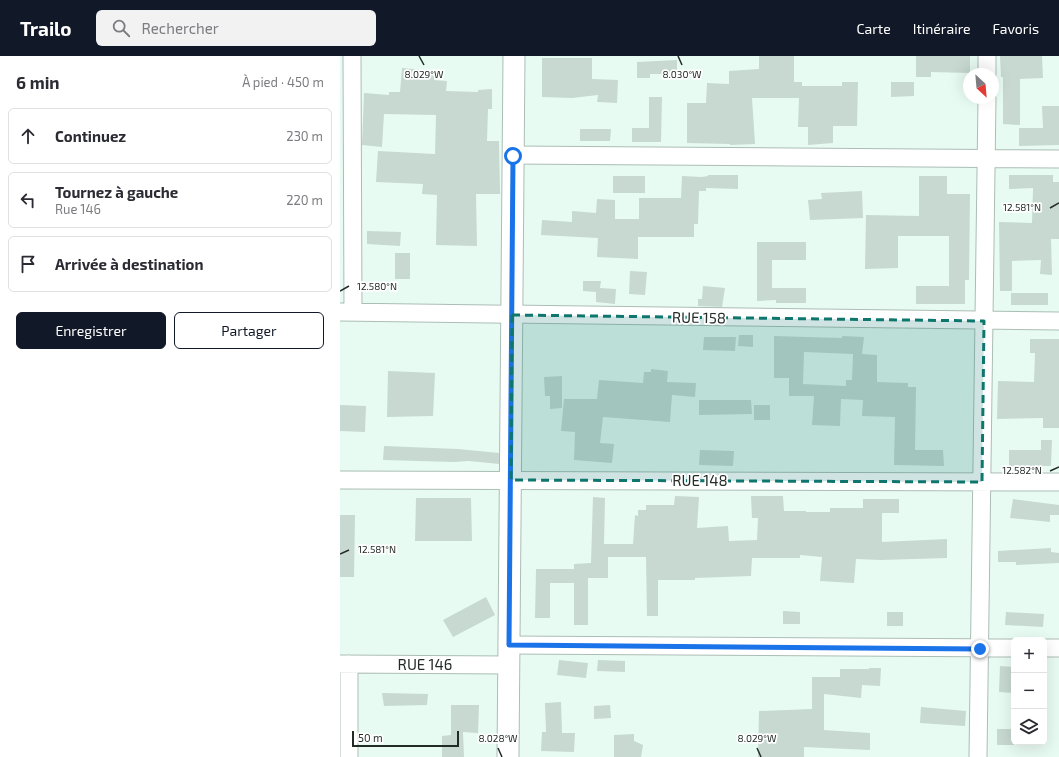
<!DOCTYPE html>
<html lang="fr">
<head>
<meta charset="utf-8">
<style>
  body { margin:0; font-family:"Exo 2",sans-serif; background:#f2f2f3; color:#2b2b33 }
  .controls { position:absolute; right:12px; bottom:12px; display:grid; overflow:hidden; border-radius:6px; box-shadow:0 4px 16px #0002 }
  .controls button { width:36px; height:36px; display:grid; place-items:center; padding:0; border:0; border-bottom:1px solid #e1e1e2; background:#fff; color:#2b2b33; font:20px sans-serif }
  .compass { position:absolute; left:623px; top:12px; width:36px; height:36px; border-radius:50%; background:#fff; box-shadow:0 4px 16px #0002; rotate:154deg }
  .scale { position:absolute; left:12px; bottom:10px; width:107px; box-sizing:border-box; padding-left:4px; border:2px solid #232b27; border-top:0; font-size:11px; line-height:14px; white-space:nowrap; color:#232b27; -webkit-text-stroke:3px #fff; paint-order:stroke }
  .stop { position:absolute; width:12px; height:12px; margin:-9px; border:3px solid #1a73e8; border-radius:50%; background:#fff }
  .stop.end { background:#1a73e8; border-color:#fff; box-shadow:0 1px 4px #0008 }
  .list { margin:0; padding:0; list-style:none }
  h2 { display:flex; justify-content:space-between; align-items:center; height:52px; margin:0; padding:0 16px; font-size:17px }
  h2 small { font-size:13px; font-weight:400; color:#7c7c81 }
  .list li { display:grid; grid-template-columns:26px 1fr auto; gap:12px; align-items:center; box-sizing:border-box; height:56px; margin:0 8px 8px; padding:0 8px; border:1px solid #e1e1e2; border-radius:6px }
  .list b { display:block; font-size:15px; white-space:nowrap }
  .list p { margin:0; font-size:13px; white-space:nowrap; color:#7c7c81 }
  .list em { font-size:13px; font-style:normal; color:#7c7c81 }
  .actions { display:flex; gap:8px; padding:12px 16px }
  .actions a { flex:1; padding:9px 0; border:1px solid #111827; border-radius:6px; text-align:center; font-size:14px; color:#111827 }
  .actions .main { background:#111827; color:#fff }
  .icon { flex:none; width:22px; height:22px; fill:none; stroke:currentColor; stroke-width:2; stroke-linecap:round; stroke-linejoin:round }
  .map { position:relative; flex:none; width:719px; height:701px; overflow:hidden }
  header { display:flex; align-items:center; gap:24px; box-sizing:border-box; height:56px; padding:0 20px; background:#111827; color:#fff }
  header strong { font-size:19px }
  nav { display:flex; gap:22px; margin-inline-start:auto; font-size:14px }
  .search { width:280px; height:36px; background:#f2f2f3; display:flex; align-items:center; gap:10px; box-sizing:border-box; padding:0 14px; border-radius:6px; color:#7c7c81; font-size:15px }
  main { display:flex }
  aside { flex:1; background:#fff }
  .map>svg:first-child { display:block }
  .building { fill:#c7d9d1; fill-rule:evenodd }
  .lines { fill:none; stroke-linecap:round; stroke-linejoin:round }
  .minor-casing { stroke:#abbdb5; stroke-width:19 }
  .tertiary-casing { stroke:#abbdb5; stroke-width:23 }
  .minor { stroke:#fff; stroke-width:17 }
  .tertiary { stroke:#fff; stroke-width:21 }
  .route { stroke:#1a73e8; stroke-width:5 }
  .marked { fill:#0f766e; fill-opacity:0.2; stroke:#0f766e; stroke-width:3; stroke-dasharray:8 5; stroke-linejoin:round }
  .ticks { fill:none; stroke:#232b27; stroke-width:1.5 }
  .labels { text-anchor:middle; dominant-baseline:central; stroke-width:3.5; stroke-linejoin:round; paint-order:stroke }
  .street-label { font-size:15px; fill:#232b27; stroke:#fff }
  .ticks-label { font-size:10px; text-anchor:middle; fill:#232b27; stroke:#fff; stroke-width:3.5; stroke-linejoin:round; paint-order:stroke }
</style>
</head>
<body>
<header>
<strong>Trailo</strong>
<div class="search"><svg class="icon" aria-label="search" viewBox="0 0 24 24"><circle cx="10" cy="10" r="6"/><path d="M15 15l6 6"/></svg>Rechercher</div>
<nav><a>Carte</a><a>Itinéraire</a><a>Favoris</a></nav>
</header>
<main>
<aside>
<h2>6 min<small>À pied · 450 m</small></h2>
<ul class="list">
<li><svg class="icon" aria-label="ahead" viewBox="0 0 24 24"><path d="M12 20V5M6 11l6-6 6 6"/></svg><div><b>Continuez</b></div><em>230 m</em></li>
<li><svg class="icon" aria-label="left" viewBox="0 0 24 24"><path d="M17 20v-9H6M10 6l-5 5 5 5"/></svg><div><b>Tournez à gauche</b><p>Rue 146</p></div><em>220 m</em></li>
<li><svg class="icon" aria-label="arrive" viewBox="0 0 24 24"><path d="M6 21V4h12l-3 4 3 4H6"/></svg><div><b>Arrivée à destination</b></div></li>
</ul>
<div class="actions"><a class="main">Enregistrer</a><a>Partager</a></div>
</aside>
<div class="map">
<svg width="719" height="701" viewBox="0 0 719 701">
  <rect width="100%" height="100%" fill="#e8fbf2"/>
  <path class="building" d="M419 0H454V26H462V30H502V26H518L517 70H493V87L468 89V71H458L459 42H412L415 88 390 89V88L347 87V47H366L367 27 389 28V15L419 13Z
    M576 0H630V17L591 16V21H576Z
    M660 0H702L703 22 680 23V69L663 68V21H661Z
    M202 2H252V23L278 24 277 47 257 46 258 39 232 42 202 41Z
    M337 4V18H310V22H297V6Z
    M62 12 94 15V24L107 25 106 35 138 36V34L152 33V53H148L147 85H159L160 138H136L137 190 96 189 97 139 82 138 83 128 36 126 38 95 95 98 96 59 44 58 42 91 22 89 24 37 49 39V36H60Z
    M551 26H574V40L551 41Z
    M309 41H322L321 86H292V72H309Z
    M702 50H719V89L679 90V72H703Z
    M240 73H271L270 85H240Z
    M368 119H398V133L366 132V135H359L358 168H354V181H298V203L257 201 258 182 201 179 202 164 232 166V155L256 157 257 143 275 144V163H299V142H341L342 120 362 121 368 120Z
    M669 119H713V126H719V183H711L712 219 700 218 701 204 672 205V235H660L659 166 692 167 693 132 669 133Z
    M273 120H305V137H273Z
    M579 120H607V138H630L629 224H625V248H576V230H609V180H558V212L525 213 526 159 579 160Z
    M522 135 523 162 470 164 468 144 482 143 481 137Z
    M27 175 61 176 60 190 27 188Z
    M417 186H466V204H432V232H466V247H436V244L417 245Z
    M55 197H70V223H55Z
    M290 215 307 216 305 239 289 238Z
    M243 225H261L260 232 276 233 275 248 256 246V236L243 235Z
    M363 230 385 232 382 251 358 250V243H362Z
    M671 237H708V249H671Z
    M399 279H413V291L398 290Z
    M434 280 502 282V280L524 281 522 298 537 299V326L568 327V331H576L575 394H603L604 410 554 409 555 361 522 360 523 344 501 343 500 370 472 369 474 340H449V322H434ZM464 296 513 298 512 324H506V330L463 328Z
    M364 281H396L395 295 363 294Z
    M690 283H719V372H703V362L657 363 658 325 694 326 695 297H690Z
    M311 313 328 315 327 326 356 327 355 341 332 339 330 366 263 361 260 387 274 388 272 407 234 404 235 376 221 375 224 343H257L259 324 303 327 304 316H311Z
    M48 315 95 317 93 360 47 361Z
    M222 320V352L210 353V340H205L204 321Z
    M359 344H411L412 358 359 359Z
    M0 349 26 350 25 376 0 375Z
    M414 349H430V364H414Z
    M701 384H712L711 410H669V394H701Z
    M44 390 118 393 159 397V408L129 405 114 406 43 404Z
    M360 394 394 395 393 410 359 409Z
    M335 440 359 441 357 472 388 470 389 485 417 484 418 462H412L411 440H443L444 455H466V456H490V452H523V443H559V457H542V486L607 483V502L540 504 516 503 514 527 480 525 482 501 460 499V502H412L411 520 355 522V524H318V560H307L306 501H268V522H248V569H234V527H210V562H195L196 513H234V508L251 507 253 441 265 442 264 488H293L295 459 298 460V454H306V449H334Z
    M76 442H131L132 485H75Z
    M673 443 719 449V459H710V466L670 462Z
    M0 459H15L14 521H0Z
    M711 492V496L719 497V507L676 509V506H658V495Z
    M146 541 155 559 113 581 103 564Z
    M443 555 460 556V568H443Z
    M547 556H563V570H547Z
    M666 556 704 558 703 571 665 569Z
    M219 604 248 607 246 622 217 619Z
    M258 604 285 605V616L257 615Z
    M660 610 674 611V637L659 636Z
    M529 612H541L540 630 522 629 521 642 484 638V674L530 677V694L464 691V701H418L419 655 472 653V621H500V613H529Z
    M42 637 88 638 87 649 44 650Z
    M221 646 222 677H235L234 696 201 695 202 676H206L205 647Z
    M111 649H139L138 677 123 676 124 701H102V680L111 679Z
    M270 649 271 662 254 663V650Z
    M581 651 626 655 625 670 580 667Z
    M657 673H674V689H657Z
    M294 678V685L303 689 301 701H274V679Z"/>
  <g class="lines">
    <g class="minor-casing">
      <path id="minor" d="M12 0 13 256
        M647 18V0
        M173 99 719 103
        M0 256 719 265
        M0 424 719 426
        M169 589 674 592
        M704 592H719
        M0 608 169 609
        M9 701V608
        M638 701 647 42"/>
    </g>
    <g class="tertiary-casing">
      <path id="tertiary" d="M168 701 174 0"/>
    </g>
    <use href="#minor" class="minor"/>
    <use href="#tertiary" class="tertiary"/>
  </g>
  <g class="lines">
    <path class="route" d="M173 100 169 589 640 593"/>
  </g>
  <path class="marked" d="M172 259 644 265 642 426 171 424Z"/>
  <path class="ticks" d="M79 0 84 9M338 0 342 9M710 152 719 147M0 235 9 230M710 415 719 411M0 498 9 494M158 692 162 701M417 692 421 701"/>
  <g class="labels">
    <g class="street-label">
      <text transform="translate(359 261) rotate(1)">RUE 158</text>
      <text x="360" y="424">RUE 148</text>
      <text x="85" y="608">RUE 146</text>
    </g>
  </g>
  <g class="ticks-label">
    <text x="342" y="22">8.030°W</text>
    <text x="84" y="22">8.029°W</text>
    <text x="682" y="155">12.581°N</text>
    <text x="37" y="234">12.580°N</text>
    <text x="682" y="418">12.582°N</text>
    <text x="37" y="497">12.581°N</text>
    <text x="158" y="686">8.028°W</text>
    <text x="417" y="686">8.029°W</text>
  </g>
</svg>
<div class="controls">
<button>+</button>
<button>−</button>
<button><svg class="icon" aria-label="layers" viewBox="0 0 24 24"><path d="M12 4l9 5-9 5-9-5zM3 14l9 5 9-5"/></svg></button>
</div>
<svg class="compass" viewBox="-18 -18 36 36"><path d="M0-13l5 13h-10z" fill="#e53935"/><path d="M0 13l5-13h-10z" fill="#7c7c81"/></svg>
<div class="scale">50 m</div>
<div class="stop" style="left:173px;top:100px"></div>
<div class="stop end" style="left:640px;top:593px"></div>
</div>
</main>
</body>
</html>
